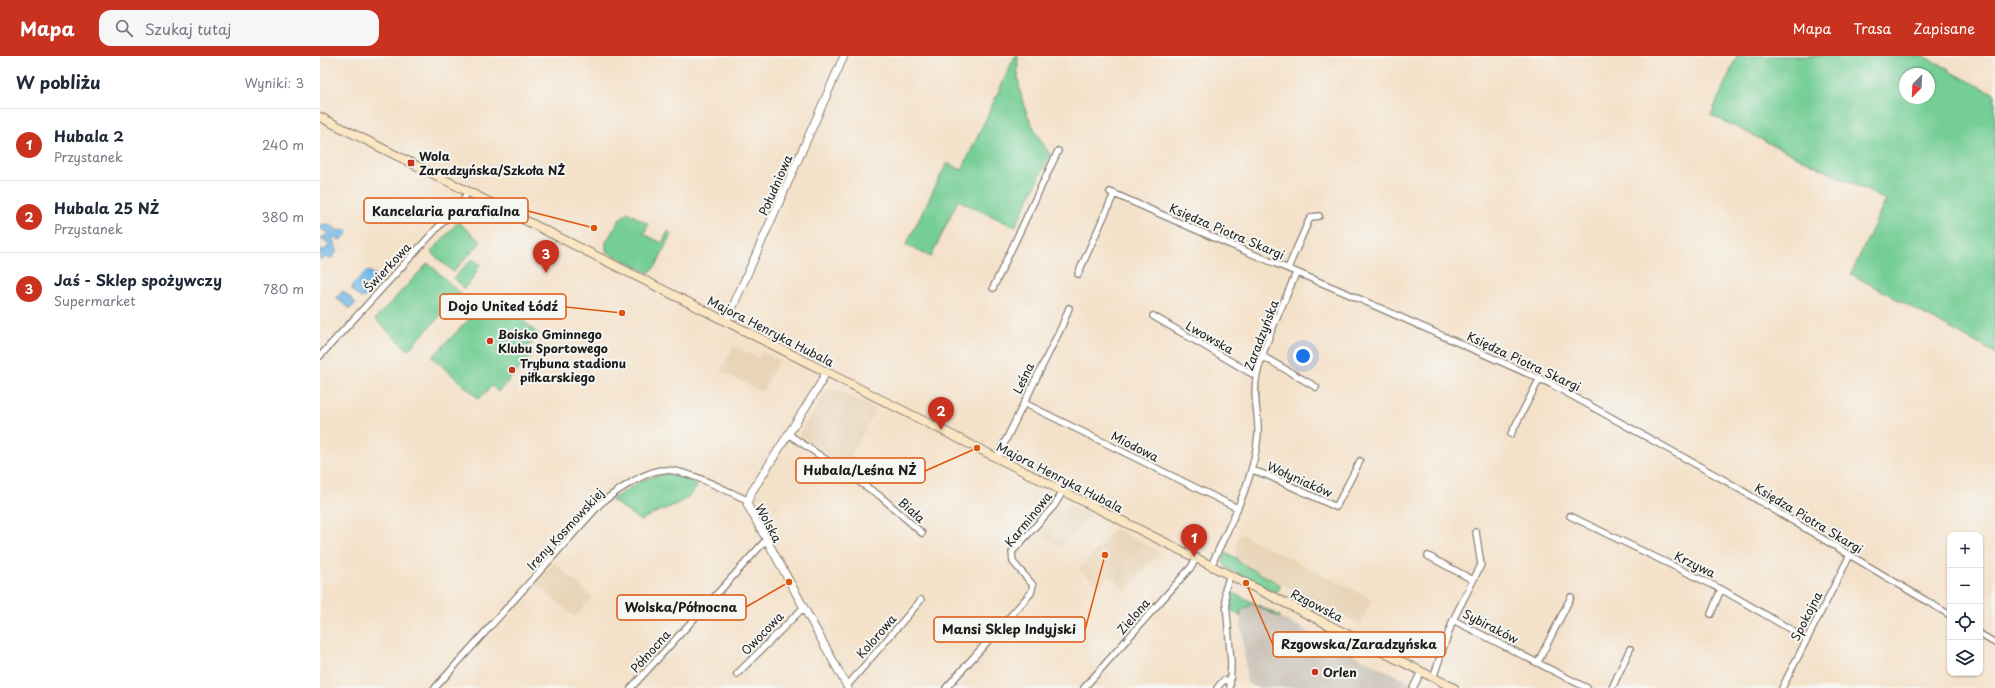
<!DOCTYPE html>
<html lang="pl">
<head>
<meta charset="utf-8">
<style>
  body { margin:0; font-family:"Playpen Sans",sans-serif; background:#f6f6f7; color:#1f2937 }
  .controls { position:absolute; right:12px; bottom:12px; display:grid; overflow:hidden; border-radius:8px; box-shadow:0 1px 3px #0004 }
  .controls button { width:36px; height:36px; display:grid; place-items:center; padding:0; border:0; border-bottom:1px solid #e0e1e3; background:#fff; color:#1f2937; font:20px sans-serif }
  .compass { position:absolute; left:1579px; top:12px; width:36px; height:36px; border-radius:50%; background:#fff; box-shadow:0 1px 3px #0004; rotate:204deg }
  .you { position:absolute; left:983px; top:300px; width:14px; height:14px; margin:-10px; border:3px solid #fff; border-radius:50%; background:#1a73e8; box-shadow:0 0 0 6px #1a73e833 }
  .badge { display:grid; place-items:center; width:26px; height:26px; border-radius:50%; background:#c8321e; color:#fff; font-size:13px; font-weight:700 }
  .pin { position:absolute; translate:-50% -33px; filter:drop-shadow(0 1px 2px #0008) }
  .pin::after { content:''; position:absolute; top:21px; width:14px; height:12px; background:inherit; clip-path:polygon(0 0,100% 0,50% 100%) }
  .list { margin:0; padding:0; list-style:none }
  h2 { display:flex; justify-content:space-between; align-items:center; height:52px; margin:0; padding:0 16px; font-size:17px }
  h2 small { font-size:13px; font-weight:400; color:#747a83 }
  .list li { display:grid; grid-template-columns:26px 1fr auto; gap:12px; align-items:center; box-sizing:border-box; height:72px; padding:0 16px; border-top:1px solid #e0e1e3 }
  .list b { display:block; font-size:15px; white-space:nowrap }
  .list p { margin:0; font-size:13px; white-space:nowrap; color:#747a83 }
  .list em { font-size:13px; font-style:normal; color:#747a83 }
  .icon { flex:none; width:22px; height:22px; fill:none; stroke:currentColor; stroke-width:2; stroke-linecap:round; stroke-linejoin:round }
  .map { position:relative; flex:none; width:1675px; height:632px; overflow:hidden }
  header { display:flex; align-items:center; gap:24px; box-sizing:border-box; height:56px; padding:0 20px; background:#c8321e; color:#fff }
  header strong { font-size:19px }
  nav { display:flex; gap:22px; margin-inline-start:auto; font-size:14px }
  .search { width:280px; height:36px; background:#f6f6f7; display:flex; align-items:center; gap:10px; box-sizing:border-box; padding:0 14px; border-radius:12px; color:#747a83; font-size:15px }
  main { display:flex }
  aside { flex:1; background:#fff }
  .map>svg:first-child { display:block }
  .built { fill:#e8d4b7 }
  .industrial { fill:#cbc3b8 }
  .green { fill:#74ce95; stroke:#487558; fill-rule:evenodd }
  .water { fill:#72b7e8; stroke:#476a82 }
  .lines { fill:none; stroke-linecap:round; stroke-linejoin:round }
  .minor-casing { stroke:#887e72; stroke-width:8 }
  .tertiary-casing { stroke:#887e72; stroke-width:9 }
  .secondary-casing { stroke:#887e72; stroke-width:10 }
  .minor { stroke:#fff; stroke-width:5.5 }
  .tertiary { stroke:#fff; stroke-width:7 }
  .secondary { stroke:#fbe6c4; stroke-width:8 }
  .poi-dot { fill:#c8321e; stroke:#f6f6f2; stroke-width:1.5 }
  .labels { text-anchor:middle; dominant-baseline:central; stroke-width:4; stroke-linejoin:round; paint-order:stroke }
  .poi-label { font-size:12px; font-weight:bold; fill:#1c1c1c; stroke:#f6f6f2; text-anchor:start }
  .street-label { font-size:12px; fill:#1c1c1c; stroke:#f6f6f2 }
  .leader { fill:none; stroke:#de560d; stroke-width:1.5 }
  .callout-dot { fill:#de560d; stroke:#f6f6f2; stroke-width:1.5 }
  .callout { fill:#f6f6f2; stroke:#de560d; stroke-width:1.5 }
  .callout-label { font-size:13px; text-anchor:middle; font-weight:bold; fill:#1c1c1c }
</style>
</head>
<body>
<header>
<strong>Mapa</strong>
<div class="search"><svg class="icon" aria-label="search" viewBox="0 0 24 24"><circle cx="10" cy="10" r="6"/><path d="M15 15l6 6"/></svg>Szukaj tutaj</div>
<nav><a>Mapa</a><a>Trasa</a><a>Zapisane</a></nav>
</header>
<main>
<aside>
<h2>W pobliżu<small>Wyniki: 3</small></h2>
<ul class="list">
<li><span class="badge">1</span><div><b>Hubala 2</b><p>Przystanek</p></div><em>240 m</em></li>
<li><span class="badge">2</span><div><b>Hubala 25 NŻ</b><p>Przystanek</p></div><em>380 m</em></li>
<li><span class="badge">3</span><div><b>Jaś - Sklep spożywczy</b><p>Supermarket</p></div><em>780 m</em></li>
</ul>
</aside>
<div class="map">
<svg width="1675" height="632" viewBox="0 0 1675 632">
  <rect width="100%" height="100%" fill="#f6f6f2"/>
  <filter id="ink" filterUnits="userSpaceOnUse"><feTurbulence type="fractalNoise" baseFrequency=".025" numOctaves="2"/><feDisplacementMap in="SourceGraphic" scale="8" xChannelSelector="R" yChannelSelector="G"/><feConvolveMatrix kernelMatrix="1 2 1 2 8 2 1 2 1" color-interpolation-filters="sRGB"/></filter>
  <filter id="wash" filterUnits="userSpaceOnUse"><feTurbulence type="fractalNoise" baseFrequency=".012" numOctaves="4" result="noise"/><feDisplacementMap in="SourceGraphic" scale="16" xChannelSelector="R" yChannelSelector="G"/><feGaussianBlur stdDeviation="0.9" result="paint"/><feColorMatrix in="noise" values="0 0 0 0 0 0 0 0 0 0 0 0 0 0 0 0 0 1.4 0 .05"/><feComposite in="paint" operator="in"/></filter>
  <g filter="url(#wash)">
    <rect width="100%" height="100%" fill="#f4e1c9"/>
    <path class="built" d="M414 290 436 301H439L442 296 459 304 442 336 400 315Z
      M516 333 556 353 525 411 478 379 507 335Z
      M748 448 769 459 741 493 719 475 736 455 742 456Z
      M795 473 840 496 806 534 789 519 779 530 759 513Z
      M920 478 1053 543 1040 568 930 513 917 505 916 489Z
      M234 507 273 541 255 561 216 528Z"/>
    <path class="industrial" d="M933 548 1091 627 1088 632H938L927 627 920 555Z"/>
    <path class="green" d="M695 0H698C696 42 708 65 730 99L695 171 638 144 611 201 586 189 627 107 642 114Z
      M1417 0H1603L1629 13V15L1675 38V297L1531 218 1566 144 1391 59ZM1585 18H1609V42H1585Z
      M307 156 328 168 324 178 342 187 348 175 351 178 336 210 329 217 286 195V186L300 163Z
      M138 166 161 186 133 216 111 196Z
      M152 203 160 208 152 224 144 232 134 222Z
      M108 207 141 238 88 294 55 263Z
      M174 238 219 279 207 292 213 298 178 336 172 330 159 343 112 301Z
      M342 418C352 418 372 420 377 430 367 450 338 452 321 465L291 444 323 424Z
      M905 497 917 502V505L961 529 958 535 954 536 907 512 903 506Z
      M910 535 960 560V562L933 548 920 555 921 561 912 555 908 538Z"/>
    <path class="water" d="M7 168 12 170V172H16L17 175 27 173V177L21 184 17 183 15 181 12 182 17 194 13 201 9 203 6 201 0 204V193L5 194 9 189 5 184H0V182L9 178 2 173 0 174V169Z
      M47 214 56 219 58 228 57 230 52 231 47 240 41 242 33 235 32 230Z
      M23 235 36 247 30 253 16 242Z"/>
  </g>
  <g filter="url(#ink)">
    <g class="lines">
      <g class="minor-casing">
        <path id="minor" d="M790 136 904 186 1026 237 1229 327 1406 425 1630 559
          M968 212 989 164 992 161 999 160
          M758 218 794 138
          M673 232 738 95
          M833 260 936 320
          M0 300 143 144 148 135
          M942 300 996 331
          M704 347 917 452
          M468 378 560 440 602 477
          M1191 378 1220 322
          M677 402 742 270 749 252
          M932 414 949 420 1016 451 1040 405
          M1250 460 1401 533 1487 583
          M1108 500 1153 524
          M891 510C910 468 934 425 938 379 939 359 932 338 937 319 945 284 963 250 976 217
          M1391 558 1401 533
          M1133 564 1267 632
          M1660 578 1675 587
          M1218 606 1251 541
          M417 618 483 552
          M1113 622 1133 564 1161 509 1156 476
          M527 630 601 544
          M115 632 281 447C295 436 325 415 343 414 364 412 407 435 427 444
          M311 632 446 484
          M626 632 711 537 713 529 693 506 692 496 734 450 743 435
          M764 632 872 510 876 502
          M897 632 903 625 910 624
          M910 632 911 607 905 534 910 519
          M1093 632 1101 616
          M1292 632 1310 593
          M1462 632 1530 499"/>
      </g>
      <g class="tertiary-casing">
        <path id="tertiary" d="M406 266 524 0
          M506 316 499 330 431 437 427 448 528 632"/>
      </g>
      <g class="secondary-casing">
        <path id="secondary" d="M0 61 1134 632"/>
      </g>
      <use href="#minor" class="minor"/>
      <use href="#tertiary" class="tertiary"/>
      <use href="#secondary" class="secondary"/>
    </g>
  </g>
  <g class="poi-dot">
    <rect x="87" y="103" width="8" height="8" rx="2"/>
    <circle cx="170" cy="285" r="4"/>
    <circle cx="192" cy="314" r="4"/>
    <circle cx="995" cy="616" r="4"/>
  </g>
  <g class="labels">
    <g class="poi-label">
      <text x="99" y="100">Wola<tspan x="99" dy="14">Zaradzyńska/Szkoła NŻ</tspan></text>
      <text x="178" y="278">Boisko Gminnego<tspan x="178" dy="14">Klubu Sportowego</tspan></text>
      <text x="200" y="307">Trybuna stadionu<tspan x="200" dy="14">piłkarskiego</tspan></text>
      <text x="1003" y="616">Orlen</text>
    </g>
    <g class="street-label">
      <text transform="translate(455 129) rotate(-66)">Południowa</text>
      <text transform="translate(907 175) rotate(23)">Księdza Piotra Skargi</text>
      <text transform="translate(67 211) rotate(-47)">Świerkowa</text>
      <text transform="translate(451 275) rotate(27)">Majora Henryka Hubala</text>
      <text transform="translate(941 279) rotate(-69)">Zaradzyńska</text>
      <text transform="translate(890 281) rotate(30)">Lwowska</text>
      <text transform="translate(1204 305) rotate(25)">Księdza Piotra Skargi</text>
      <text transform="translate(703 322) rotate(-64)">Leśna</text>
      <text transform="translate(815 390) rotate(27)">Miodowa</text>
      <text transform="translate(740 421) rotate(27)">Majora Henryka Hubala</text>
      <text transform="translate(980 423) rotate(24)">Wołyniaków</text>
      <text transform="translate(592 454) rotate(42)">Biała</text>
      <text transform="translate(1489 462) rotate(31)">Księdza Piotra Skargi</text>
      <text transform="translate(708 463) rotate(-51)">Karminowa</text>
      <text transform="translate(449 467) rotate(62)">Wolska</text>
      <text transform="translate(245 473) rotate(-47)">Ireny Kosmowskiej</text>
      <text transform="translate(1375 508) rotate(26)">Krzywa</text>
      <text transform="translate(997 549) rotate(27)">Rzgowska</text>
      <text transform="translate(813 560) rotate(-49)">Zielona</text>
      <text transform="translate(1486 560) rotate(-63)">Spokojna</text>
      <text transform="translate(1171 570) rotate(27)">Sybiraków</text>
      <text transform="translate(442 577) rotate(-46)">Owocowa</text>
      <text transform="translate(556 580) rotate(-49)">Kolorowa</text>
      <text transform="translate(330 595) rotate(-48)">Północna</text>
    </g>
  </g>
  <path class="leader" d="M274 172L208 155M302 257L246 251M657 392L605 415M469 526L426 551M785 499L765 574M926 527L953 589"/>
  <g class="callout-dot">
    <circle cx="274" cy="172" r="4"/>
    <circle cx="302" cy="257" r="4"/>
    <circle cx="657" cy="392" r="4"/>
    <circle cx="469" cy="526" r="4"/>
    <circle cx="785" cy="499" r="4"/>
    <circle cx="926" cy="527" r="4"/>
  </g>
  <g class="callout">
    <rect x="44" y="142" width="164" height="25" rx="4"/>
    <rect x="120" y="238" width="126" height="25" rx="4"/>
    <rect x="476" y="402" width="129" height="25" rx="4"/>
    <rect x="297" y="539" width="129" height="25" rx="4"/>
    <rect x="614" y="561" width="151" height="25" rx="4"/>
    <rect x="953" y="576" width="172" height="25" rx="4"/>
  </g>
  <g class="callout-label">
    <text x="126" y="160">Kancelaria parafialna</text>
    <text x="183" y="255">Dojo United Łódź</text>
    <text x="540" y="419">Hubala/Leśna NŻ</text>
    <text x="361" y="556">Wolska/Północna</text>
    <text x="689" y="578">Mansi Sklep Indyjski</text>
    <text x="1039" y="593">Rzgowska/Zaradzyńska</text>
  </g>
</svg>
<div class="controls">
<button>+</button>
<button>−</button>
<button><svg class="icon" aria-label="locate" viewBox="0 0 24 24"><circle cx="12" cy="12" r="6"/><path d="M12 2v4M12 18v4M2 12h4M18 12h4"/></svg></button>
<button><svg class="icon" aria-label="layers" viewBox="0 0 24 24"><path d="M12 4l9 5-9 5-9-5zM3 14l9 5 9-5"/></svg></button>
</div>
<svg class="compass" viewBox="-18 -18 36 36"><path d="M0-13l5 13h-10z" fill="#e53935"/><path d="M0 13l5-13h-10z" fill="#747a83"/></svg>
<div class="you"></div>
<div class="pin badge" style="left:874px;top:501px">1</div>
<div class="pin badge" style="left:621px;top:374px">2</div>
<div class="pin badge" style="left:226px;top:217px">3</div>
</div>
</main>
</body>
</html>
